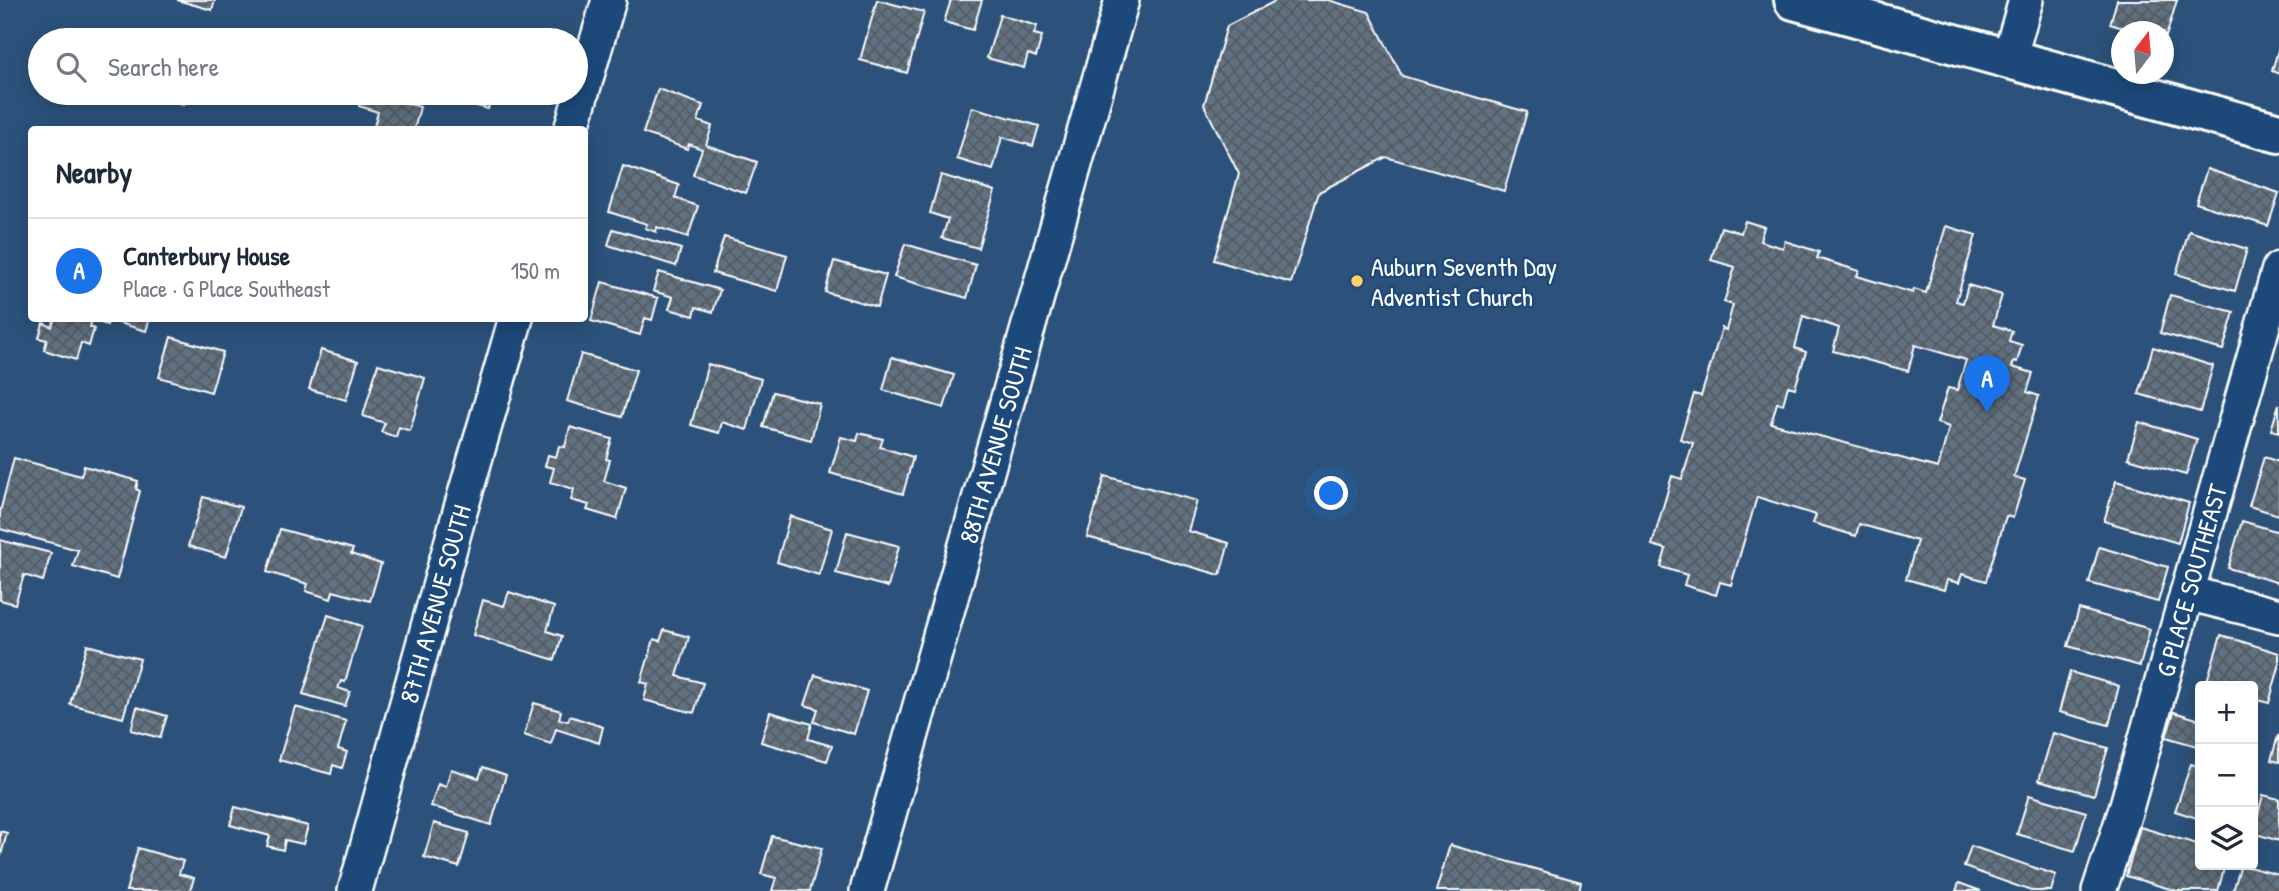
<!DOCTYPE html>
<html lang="en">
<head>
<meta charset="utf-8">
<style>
  body { margin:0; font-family:"Patrick Hand",sans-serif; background:#f6f6f7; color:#1f2937 }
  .controls { position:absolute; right:21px; bottom:21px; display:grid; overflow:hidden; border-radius:7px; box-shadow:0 4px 18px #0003 }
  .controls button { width:63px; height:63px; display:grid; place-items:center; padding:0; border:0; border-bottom:2px solid #e0e1e3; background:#fff; color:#1f2937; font:35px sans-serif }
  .compass { position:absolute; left:2111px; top:21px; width:63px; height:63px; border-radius:50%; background:#fff; box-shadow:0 4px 18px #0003; rotate:16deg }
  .you { position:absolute; left:1332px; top:494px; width:24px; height:24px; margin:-18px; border:5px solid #fff; border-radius:50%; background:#1a73e8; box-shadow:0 0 0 10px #1a73e833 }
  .badge { display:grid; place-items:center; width:46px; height:46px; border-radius:50%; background:#1a73e8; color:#fff; font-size:23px; font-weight:700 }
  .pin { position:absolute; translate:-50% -58px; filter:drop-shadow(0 2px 4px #0008) }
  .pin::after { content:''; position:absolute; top:37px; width:24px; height:21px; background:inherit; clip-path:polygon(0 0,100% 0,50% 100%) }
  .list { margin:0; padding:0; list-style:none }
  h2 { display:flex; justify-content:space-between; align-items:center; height:91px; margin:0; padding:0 28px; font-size:30px }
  h2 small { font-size:23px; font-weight:400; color:#747a83 }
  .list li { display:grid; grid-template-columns:46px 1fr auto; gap:21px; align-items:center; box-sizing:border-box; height:105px; padding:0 28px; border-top:2px solid #e0e1e3 }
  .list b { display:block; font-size:26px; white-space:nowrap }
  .list p { margin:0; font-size:23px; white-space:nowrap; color:#747a83 }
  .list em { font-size:23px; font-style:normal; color:#747a83 }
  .icon { flex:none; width:38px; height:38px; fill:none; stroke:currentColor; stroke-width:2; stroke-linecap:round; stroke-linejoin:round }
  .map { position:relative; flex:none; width:2279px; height:891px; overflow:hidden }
  .search { position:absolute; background:#fff; box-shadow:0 4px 18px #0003; left:28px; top:28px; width:560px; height:77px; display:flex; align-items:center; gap:18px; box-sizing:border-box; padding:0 24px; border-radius:38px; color:#747a83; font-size:26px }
  .panel { position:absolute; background:#fff; box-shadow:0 4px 18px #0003; left:28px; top:126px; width:560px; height:196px; border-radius:7px }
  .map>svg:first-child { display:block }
  .building { fill:url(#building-cross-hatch); stroke:#fff; stroke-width:2; fill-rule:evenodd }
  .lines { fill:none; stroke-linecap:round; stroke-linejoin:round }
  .minor-casing { stroke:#fff; stroke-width:38 }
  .tertiary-casing { stroke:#fff; stroke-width:44 }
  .minor { stroke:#1f4a7a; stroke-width:33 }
  .tertiary { stroke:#1f4a7a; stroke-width:38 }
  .poi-dot { fill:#ffd166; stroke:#1f4a7a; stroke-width:2.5 }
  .labels { text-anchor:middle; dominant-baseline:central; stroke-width:5; stroke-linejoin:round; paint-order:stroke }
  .poi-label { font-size:26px; fill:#fff; stroke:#1f4a7a; text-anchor:start }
  .street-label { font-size:26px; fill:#fff; stroke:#1f4a7a }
</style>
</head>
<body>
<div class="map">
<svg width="2279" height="891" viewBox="0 0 2279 891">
  <defs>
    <pattern id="building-cross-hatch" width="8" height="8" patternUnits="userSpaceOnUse" patternTransform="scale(1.75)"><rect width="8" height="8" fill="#617181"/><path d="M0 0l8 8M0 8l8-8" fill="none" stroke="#545b61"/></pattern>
  </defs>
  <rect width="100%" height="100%" fill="#2c527b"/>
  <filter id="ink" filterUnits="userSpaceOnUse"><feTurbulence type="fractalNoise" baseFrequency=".0143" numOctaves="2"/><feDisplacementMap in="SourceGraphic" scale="14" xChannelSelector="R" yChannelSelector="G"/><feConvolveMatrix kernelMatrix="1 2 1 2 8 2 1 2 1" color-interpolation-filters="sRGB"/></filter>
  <g filter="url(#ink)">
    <path class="building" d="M177 0H215L212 10Z
      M877 0 924 12 907 73 860 60Z
      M951 0H982L973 30 944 22Z
      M1277 0H1328L1369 12 1402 76 1527 112 1504 191 1386 157 1319 192 1291 283 1214 260 1239 174 1204 105 1227 26Z
      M2117 0H2177L2165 40 2164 32H2136L2110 24Z
      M1000 15 1037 26 1034 34 1042 36 1036 57 1028 54 1024 68 987 58Z
      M471 32 500 40H468Z
      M127 33 153 40H125Z
      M2279 47V74L2272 71Z
      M658 89 703 105 698 121 712 126 706 145 757 162 746 193 693 175 702 149 689 144 687 149 643 133Z
      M144 93H187L184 104Z
      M363 93H374L420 107 414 130H373L378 112 359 106Z
      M453 93H493L488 109 451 99Z
      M972 107 1039 126 1033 146 1002 137 993 170 957 159Z
      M623 166 679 185 675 198 698 206 688 237 657 227 656 232 645 228 647 224 609 212Z
      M2207 169 2279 193 2268 226 2196 203Z
      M941 175 995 191 978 248 942 238 948 219 930 213Z
      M1745 221 1764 227 1760 241 1783 248 1785 241 1819 252 1817 258 1859 271 1857 276 1913 293 1914 289 1926 293 1946 226 1976 235 1956 301 1963 303 1968 285 2002 295 1993 325 2012 331 2009 341 2022 345 2017 362 2014 361 2012 367 2033 373 2027 392 2039 396 2014 477 2025 480 2013 518 2006 516 1986 581 1962 574 1959 583 1947 580 1944 590 1906 579 1917 541 1859 524 1856 536 1813 523 1816 515 1757 497 1731 585 1720 582 1716 595 1684 585 1687 575 1661 567 1666 549 1652 545 1672 476 1682 479 1693 443 1680 439 1694 394 1701 396 1722 328 1726 330 1733 305 1724 302 1735 267 1711 260 1721 227 1741 233ZM1803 316 1839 328 1833 351 1908 371 1915 345 1966 360 1957 390 1948 388 1937 423 1949 427 1938 468 1771 423 1777 403 1783 404 1788 386 1795 388 1806 352 1795 348Z
      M613 229 681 249 676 266 608 245Z
      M2189 231 2247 249 2235 291 2176 274Z
      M724 237 787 255 777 291 713 273Z
      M905 244 976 265 967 298 894 277Z
      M834 261 886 275 877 307 825 292Z
      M659 272 720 290 713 312 696 307 694 316 669 309 673 297 653 291Z
      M602 282 658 298 652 320 645 318 640 335 591 321Z
      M2170 295 2234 312 2223 350 2160 333Z
      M55 318H150L146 331 109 320 107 325 92 320 90 327 94 329 89 346 81 343 76 360 44 350 47 340 39 338 43 323 52 327Z
      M171 337 223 352 211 392 159 377Z
      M2153 347 2213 366 2200 412 2139 394Z
      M321 350 358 361 346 400 309 389Z
      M581 354 636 370 622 417 567 401Z
      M892 357 954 375 944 408 883 390Z
      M378 364 425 378 410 431 399 427 396 437 381 432 385 423 363 416Z
      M708 364 761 379 747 430 722 422 719 433 691 425Z
      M773 392 820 404 811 440 763 427Z
      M2279 404V432L2271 430Z
      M2139 422 2197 439 2186 475 2128 458Z
      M570 427 612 439 606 459 610 460 604 481 626 488 617 519 587 510 589 505 571 500 574 489 550 482 554 468 545 466 548 455 556 457 559 446 565 447Z
      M859 433 883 439 880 447 913 457 903 494 830 473 841 437 857 441Z
      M2264 457 2279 462V515L2249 506Z
      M14 458 81 476 84 466 138 481 136 489 140 491 117 579 73 566 78 550 0 529V512Z
      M1105 476 1197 501 1188 531 1229 543 1220 575 1087 537Z
      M2116 481 2189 503 2178 543 2104 521Z
      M203 497 241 507 226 557 188 546Z
      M790 516 832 529 819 575 777 562Z
      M2242 521 2279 532V583L2228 568Z
      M280 529 353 549 351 554 381 564 370 601 333 591 331 599 306 591 308 584 267 572Z
      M847 532 899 546 888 587 836 573Z
      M0 540 51 553 43 581 24 575 15 604 0 600Z
      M2099 547 2168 567 2158 602 2089 583Z
      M509 592 554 607 547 631 562 636 555 660 473 635 483 600 504 606Z
      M2079 609 2150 629 2140 666 2068 646Z
      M328 615 362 626 345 682 341 681 338 688 350 692 345 706 303 694Z
      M664 630 689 637 677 676 703 683 694 713 644 700 648 684 641 682 654 639 660 641Z
      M2221 635 2279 653V667L2269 703 2253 699V686L2206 684Z
      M87 645 140 659 123 718 70 704Z
      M2070 672 2119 686 2109 725 2059 712Z
      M815 675 867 691 854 734 814 722 818 709 805 705Z
      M534 703 561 711 559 719 568 721 570 716 603 727 599 743 556 729 551 744 524 735Z
      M137 707 167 716 160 738 131 730Z
      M295 707 346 721 338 749 347 752 342 768 333 765 331 774 279 760Z
      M770 712 812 724 808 739 832 746 827 761 761 742Z
      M2174 712 2200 720V747L2166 737Z
      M2053 733 2108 748 2094 795 2039 780Z
      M2278 736H2279V762L2271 760Z
      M2191 764 2200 767V819L2175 811Z
      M483 767 506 775 491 825 431 806 438 784 446 787 451 769 479 778Z
      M2029 795 2086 812 2075 851 2017 834Z
      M2263 795 2279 799V841L2253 833Z
      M235 807 308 826 303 844 285 840 283 850 267 846 270 836 230 825Z
      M434 823 469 833 459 867 424 857Z
      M2140 827 2200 845V865H2225L2218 891H2177L2126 876Z
      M0 831 7 833 0 859Z
      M772 836 822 848 810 891H772L776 878 761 874Z
      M1450 845 1581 882 1579 891H1436Z
      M1971 846 2056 875 2051 891H2031L1964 867Z
      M138 848 183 861 179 874 194 878 190 891H126Z
      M2241 865 2279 875V891H2233Z
      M1959 883 1981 891H1956Z"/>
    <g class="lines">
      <g class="minor-casing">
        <g id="minor">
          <path d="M2009 59 2026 0"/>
          <path d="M571 130 609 0"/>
          <path d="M2187 593 2279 616"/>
          <path id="s1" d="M355 891 459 515 516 318"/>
          <path id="s2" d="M867 891 1122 0"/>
          <path id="s3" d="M2099 891 2125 812 2279 269"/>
        </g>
      </g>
      <g class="tertiary-casing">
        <path id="tertiary" d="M1794 0 2279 133"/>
      </g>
      <use href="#minor" class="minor"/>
      <use href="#tertiary" class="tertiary"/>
    </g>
  </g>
  <circle class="poi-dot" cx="1357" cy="281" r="7"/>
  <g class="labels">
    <g class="poi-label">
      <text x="1371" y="266">Auburn Seventh Day<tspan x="1371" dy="30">Adventist Church</tspan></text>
    </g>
    <g class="street-label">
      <text stroke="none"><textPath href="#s2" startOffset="464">88TH AVENUE SOUTH</textPath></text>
      <text stroke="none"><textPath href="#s3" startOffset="324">G PLACE SOUTHEAST</textPath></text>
      <text stroke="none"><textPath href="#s1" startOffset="298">87TH AVENUE SOUTH</textPath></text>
    </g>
  </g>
</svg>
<div class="controls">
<button>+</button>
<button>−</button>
<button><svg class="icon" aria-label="layers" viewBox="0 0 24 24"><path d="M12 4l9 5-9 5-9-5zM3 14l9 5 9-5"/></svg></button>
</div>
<svg class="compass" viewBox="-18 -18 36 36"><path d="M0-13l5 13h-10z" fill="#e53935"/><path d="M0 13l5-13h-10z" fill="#747a83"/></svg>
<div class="you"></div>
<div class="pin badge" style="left:1987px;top:413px">A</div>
<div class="search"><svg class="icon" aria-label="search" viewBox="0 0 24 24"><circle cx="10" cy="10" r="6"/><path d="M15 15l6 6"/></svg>Search here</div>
<section class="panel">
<h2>Nearby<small></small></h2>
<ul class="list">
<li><span class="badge">A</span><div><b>Canterbury House</b><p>Place · G Place Southeast</p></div><em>150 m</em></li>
</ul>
</section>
</div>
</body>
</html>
